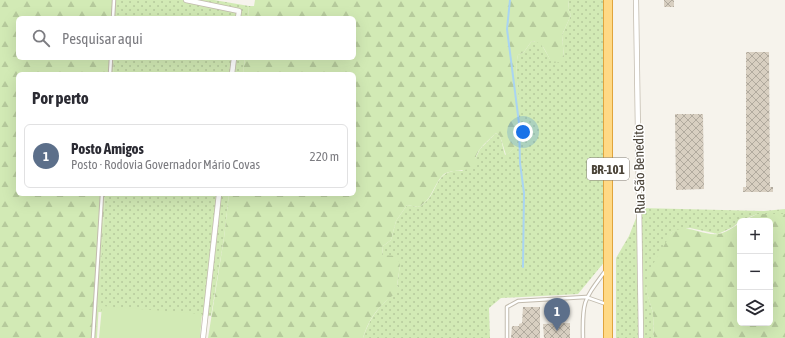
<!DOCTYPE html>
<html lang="pt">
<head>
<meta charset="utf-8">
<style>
  body { margin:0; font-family:"Asap Condensed",sans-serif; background:#f7f7f7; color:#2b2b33 }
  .controls { position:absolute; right:12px; bottom:12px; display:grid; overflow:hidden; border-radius:6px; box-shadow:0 4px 16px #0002 }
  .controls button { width:36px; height:36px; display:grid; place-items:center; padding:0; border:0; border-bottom:1px solid #e1e1e2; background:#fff; color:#2b2b33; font:20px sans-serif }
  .you { position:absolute; left:523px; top:132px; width:14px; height:14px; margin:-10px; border:3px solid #fff; border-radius:50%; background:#1a73e8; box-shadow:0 0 0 6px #1a73e833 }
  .badge { display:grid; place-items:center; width:26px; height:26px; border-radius:50%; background:#2563eb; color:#fff; font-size:13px; font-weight:700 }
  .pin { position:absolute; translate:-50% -33px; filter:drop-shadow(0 1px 2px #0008) }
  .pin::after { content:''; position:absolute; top:21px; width:14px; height:12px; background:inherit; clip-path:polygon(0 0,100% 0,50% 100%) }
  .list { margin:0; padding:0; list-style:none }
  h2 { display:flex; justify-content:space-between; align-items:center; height:52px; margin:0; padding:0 16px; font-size:17px }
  h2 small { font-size:13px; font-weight:400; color:#7c7c81 }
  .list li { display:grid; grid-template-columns:26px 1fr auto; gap:12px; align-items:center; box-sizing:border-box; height:64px; margin:0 8px 8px; padding:0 8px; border:1px solid #e1e1e2; border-radius:6px }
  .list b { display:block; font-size:15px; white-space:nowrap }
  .list p { margin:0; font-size:13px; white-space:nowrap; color:#7c7c81 }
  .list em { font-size:13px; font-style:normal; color:#7c7c81 }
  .icon { flex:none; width:22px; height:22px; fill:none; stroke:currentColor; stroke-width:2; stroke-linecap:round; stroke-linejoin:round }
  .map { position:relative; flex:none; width:785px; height:338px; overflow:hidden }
  .search { position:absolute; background:#fff; box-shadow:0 4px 16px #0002; left:16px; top:16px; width:340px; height:44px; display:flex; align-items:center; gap:10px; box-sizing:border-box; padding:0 14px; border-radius:6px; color:#7c7c81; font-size:15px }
  .panel { position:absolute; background:#fff; box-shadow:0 4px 16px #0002; left:16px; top:72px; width:340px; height:124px; border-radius:6px }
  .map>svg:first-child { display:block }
  .grass { fill:url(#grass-dots) }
  .forest { fill:url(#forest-firs) }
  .park { fill:#d2eab5 }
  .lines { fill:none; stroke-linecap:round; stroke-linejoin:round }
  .stream { stroke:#a9d4f2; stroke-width:2 }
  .building { fill:url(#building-cross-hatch) }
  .service-casing { stroke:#c2bbae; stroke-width:4.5 }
  .minor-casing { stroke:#c2bbae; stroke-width:6 }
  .trunk-casing { stroke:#e0a43c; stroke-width:10 }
  .service { stroke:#fff; stroke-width:2.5 }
  .minor { stroke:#fff; stroke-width:4.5 }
  .trunk { stroke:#ffd985; stroke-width:8 }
  .labels { text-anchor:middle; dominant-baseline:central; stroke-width:3; stroke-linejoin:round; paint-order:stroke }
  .shield { fill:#fff; stroke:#817c74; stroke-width:1 }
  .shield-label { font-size:13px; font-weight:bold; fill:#4b4439 }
  .street-label { font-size:14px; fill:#4b4439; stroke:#fff }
</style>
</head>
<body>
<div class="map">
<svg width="785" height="338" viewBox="0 0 785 338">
  <defs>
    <pattern id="grass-dots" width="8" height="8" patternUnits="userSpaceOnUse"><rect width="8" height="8" fill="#d2eab5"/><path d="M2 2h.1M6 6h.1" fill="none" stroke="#b6ca9c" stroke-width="1.8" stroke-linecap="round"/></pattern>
    <pattern id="forest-firs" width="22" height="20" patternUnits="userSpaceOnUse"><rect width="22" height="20" fill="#d2eab5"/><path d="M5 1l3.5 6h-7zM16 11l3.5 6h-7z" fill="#b6ca9c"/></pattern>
    <pattern id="building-cross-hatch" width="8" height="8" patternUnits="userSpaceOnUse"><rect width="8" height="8" fill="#d8cfc1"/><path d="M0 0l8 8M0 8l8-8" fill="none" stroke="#b1aa9e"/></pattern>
  </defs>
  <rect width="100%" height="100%" fill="#f6f3ec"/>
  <path class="grass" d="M115 0H214L249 6 248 18H115Z
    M569 0H605L606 260 578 294 501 298 489 308 490 338H363C371 315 381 303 401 289L397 286 400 265 382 255 383 246 391 240 396 221 407 205 418 207C440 198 431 168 462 171L474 161 480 149 496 133 500 136 505 155C533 143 511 80 518 55L524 52 531 42H540L550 59 564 58 562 35 571 15 568 9Z
    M114 58H245L243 74H113Z
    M105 194H229L224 238 211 316 98 312Z
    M640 208 764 211 785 209V214H757L740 221 733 227 718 234 690 228 672 232 646 289 653 313 654 338H616V258L629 236Z"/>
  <path class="forest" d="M0 0H115V18H18V58H114L113 74H18V194H105L97 338H0Z
    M255 0H569L568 9 571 15 562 35 564 58 560 62 553 63C546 56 544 39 531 42L524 52 518 55C511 82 534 140 506 155L500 136 496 133C487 142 472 152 476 166 466 173 451 168 443 175 433 185 432 201 418 207L407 205 396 221 391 240 383 246 382 255 397 256 400 265 397 286 402 289C382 302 370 315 363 338H208L224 238 229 194H354V74H243L245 58H354V18H248L249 6H254Z
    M757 214H785V338H654L653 313 646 290 649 271 672 232C688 223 702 236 718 234 725 233 734 227 740 223V323H770V221H743Z"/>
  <path class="park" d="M102 306 202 314 200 338H99Z"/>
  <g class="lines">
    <path class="stream" d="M510 0 507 29 519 123 520 163 524 193 523 267"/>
  </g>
  <path class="building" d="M664 0H674V7H664Z
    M746 52H769L770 187H773V192H743V187H746Z
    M675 114H703L704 189 676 190Z
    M523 307H540V338H511L512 326H519V324L522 323Z
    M570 323V338H544L543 324Z"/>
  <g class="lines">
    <g class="service-casing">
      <path id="service" d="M113 18 114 0
        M110 74 111 58
        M93 338 102 194
        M507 338V307L518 301 586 297 606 304
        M583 338C582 300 584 300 606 270"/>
    </g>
    <g class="minor-casing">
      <path id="minor" d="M186 0 239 11 238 18
        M636 0 641 338
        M232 74 234 58
        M203 338 219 194"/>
    </g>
    <g class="trunk-casing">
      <path id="trunk" d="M608 0V338"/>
    </g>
    <use href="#service" class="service"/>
    <use href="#minor" class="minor"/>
    <use href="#trunk" class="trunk"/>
  </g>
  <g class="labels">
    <rect class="shield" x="587" y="158" width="42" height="22" rx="3"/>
    <g class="shield-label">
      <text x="608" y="169">BR-101</text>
    </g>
    <g class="street-label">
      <text transform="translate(639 169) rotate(-91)">Rua São Benedito</text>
    </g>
  </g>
</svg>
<div class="controls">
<button>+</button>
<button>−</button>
<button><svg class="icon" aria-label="layers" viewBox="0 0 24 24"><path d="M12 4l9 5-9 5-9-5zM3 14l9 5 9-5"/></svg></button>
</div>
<div class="you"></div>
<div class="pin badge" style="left:557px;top:331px;background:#5c6f8a">1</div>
<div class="search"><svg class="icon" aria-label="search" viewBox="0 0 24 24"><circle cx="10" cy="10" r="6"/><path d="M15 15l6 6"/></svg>Pesquisar aqui</div>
<section class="panel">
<h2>Por perto<small></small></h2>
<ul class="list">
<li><span class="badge" style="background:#5c6f8a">1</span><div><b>Posto Amigos</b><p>Posto · Rodovia Governador Mário Covas</p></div><em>220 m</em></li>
</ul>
</section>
</div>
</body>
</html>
